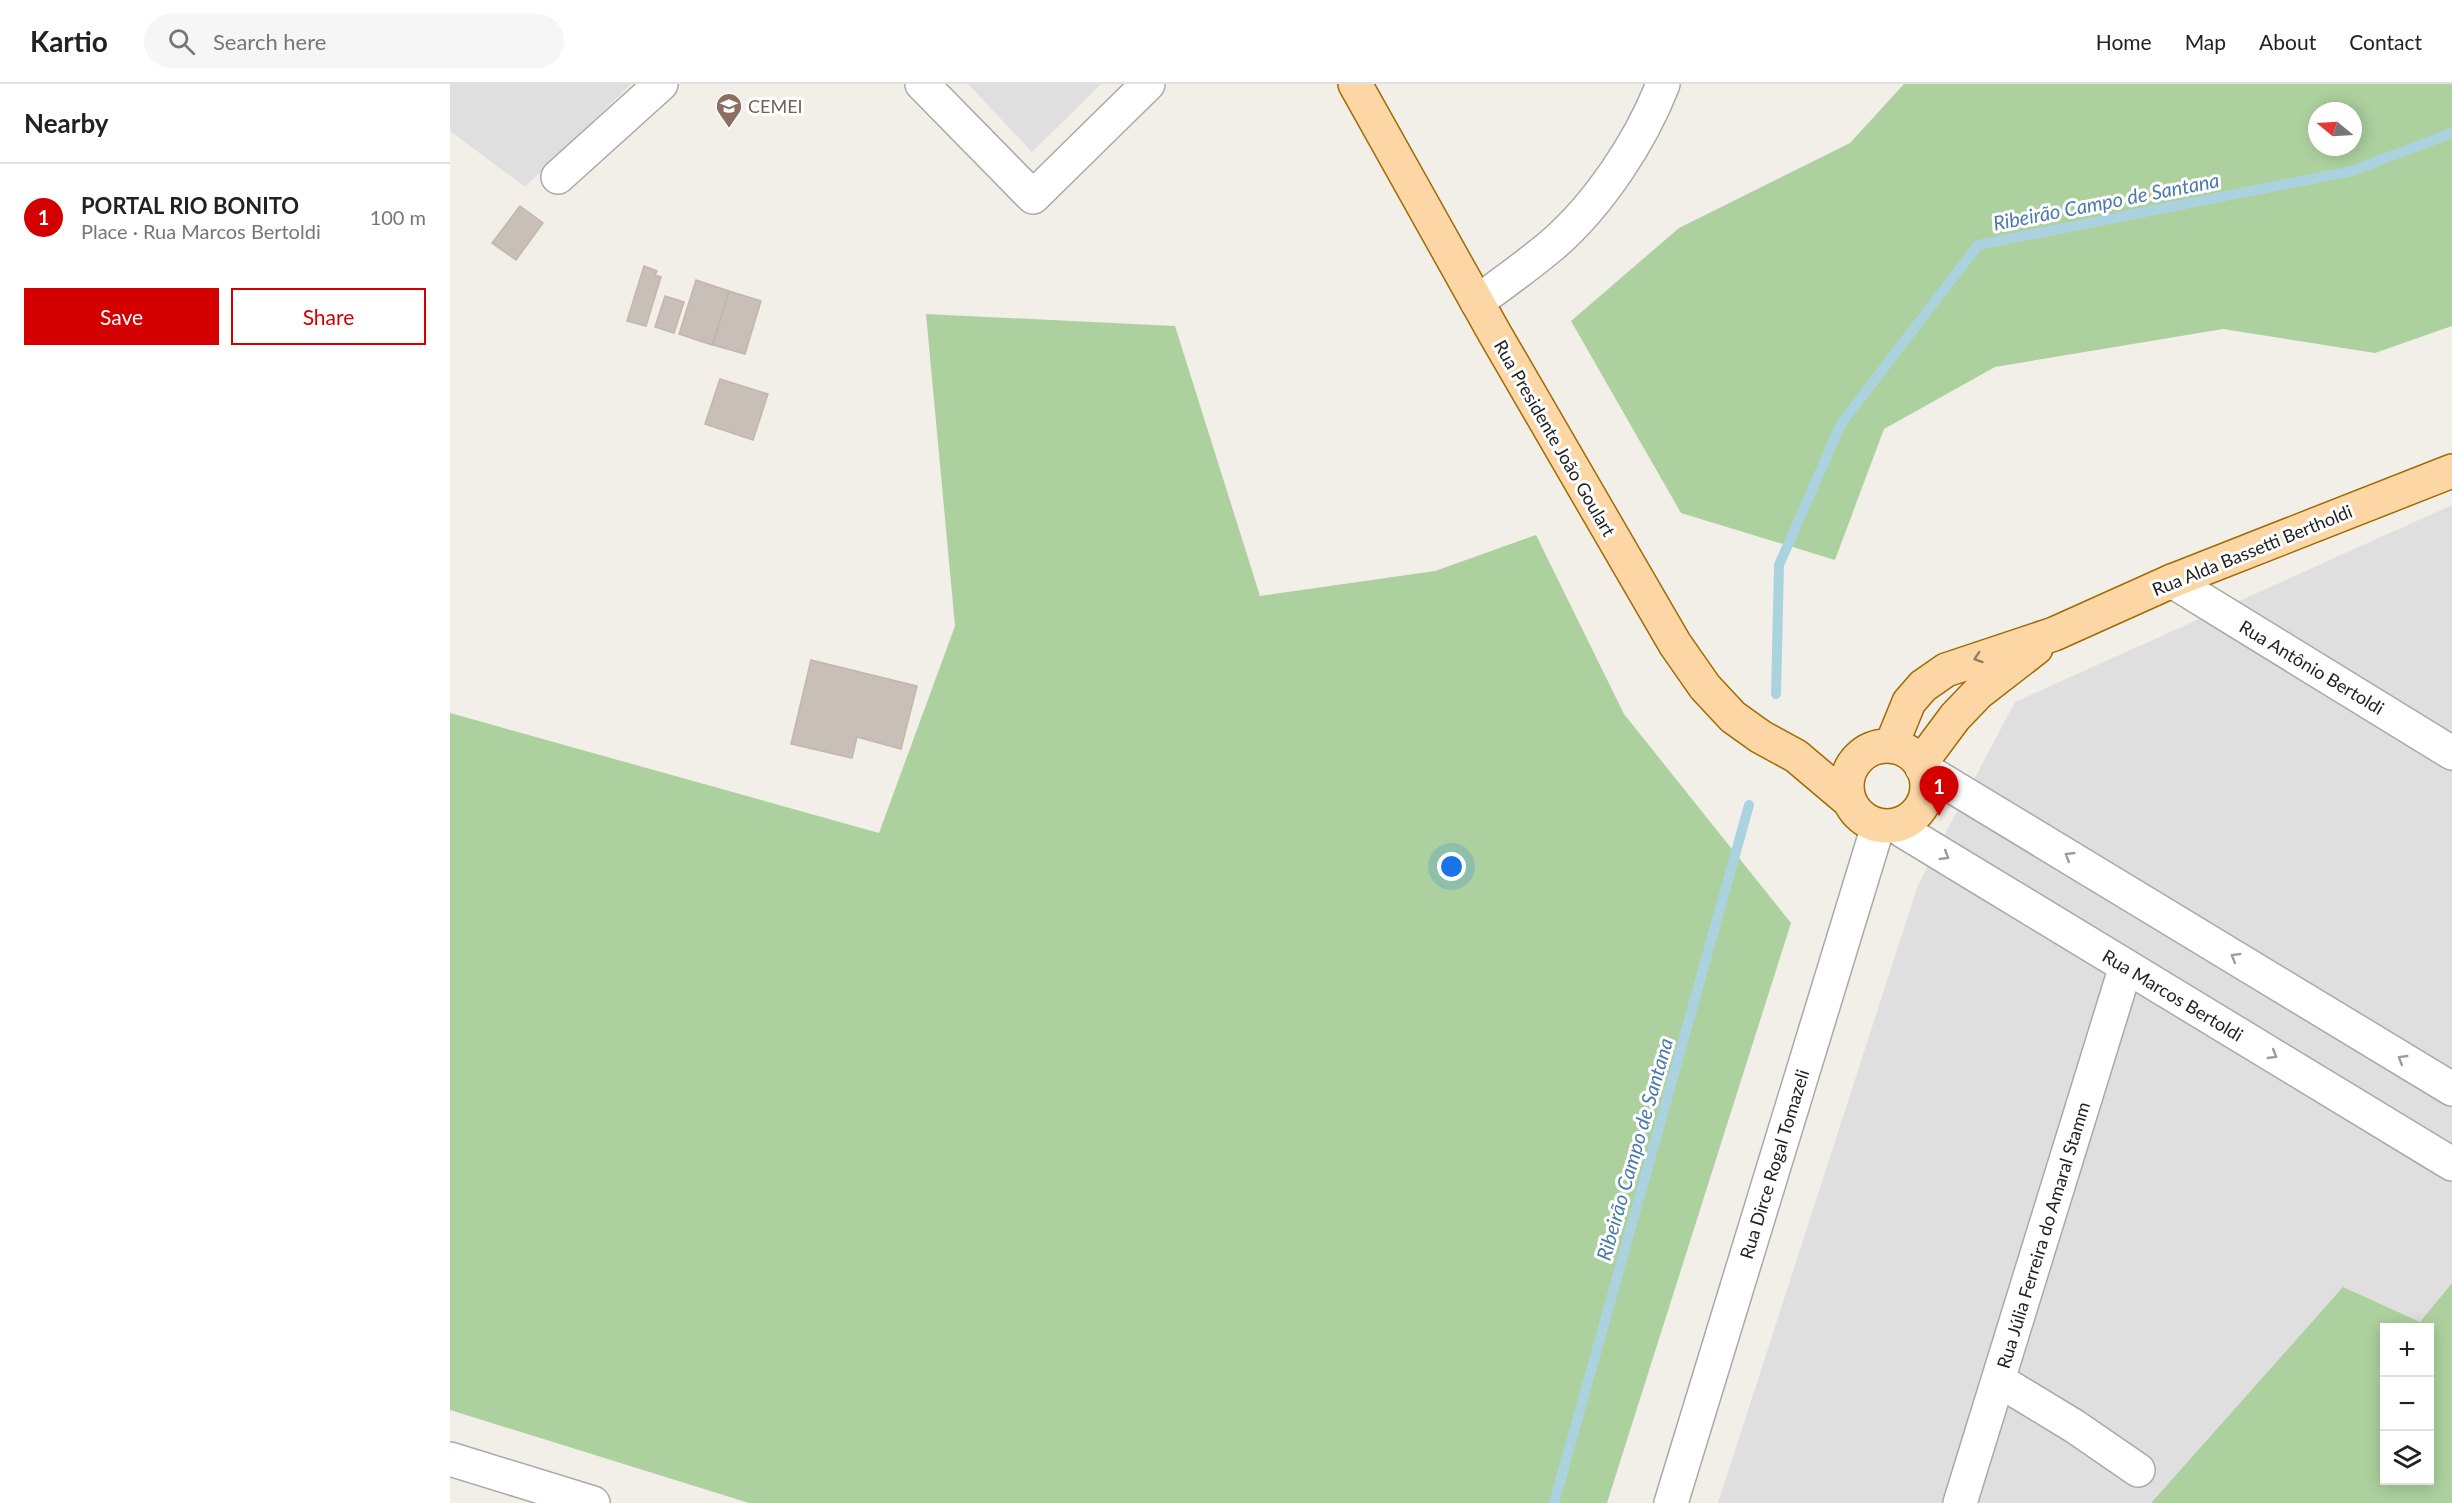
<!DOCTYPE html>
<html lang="en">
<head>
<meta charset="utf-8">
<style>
  body { margin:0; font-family:Lato,sans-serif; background:#f6f6f6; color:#222 }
  .controls { position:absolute; right:18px; bottom:18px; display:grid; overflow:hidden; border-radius:0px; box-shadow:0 3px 15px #0003 }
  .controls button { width:54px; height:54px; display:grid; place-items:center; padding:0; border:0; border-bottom:2px solid #e0e0e0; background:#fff; color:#222; font:30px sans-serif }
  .compass { position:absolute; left:1858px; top:18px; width:54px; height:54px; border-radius:50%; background:#fff; box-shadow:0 3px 15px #0003; rotate:288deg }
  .you { position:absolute; left:1002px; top:783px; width:21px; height:21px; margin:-15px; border:4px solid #fff; border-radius:50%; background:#1a73e8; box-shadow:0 0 0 9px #1a73e833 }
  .badge { display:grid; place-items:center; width:39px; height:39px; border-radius:50%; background:#d40000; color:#fff; font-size:20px; font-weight:700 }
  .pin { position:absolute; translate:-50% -50px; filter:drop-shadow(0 2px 3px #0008) }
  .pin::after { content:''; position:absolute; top:32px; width:21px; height:18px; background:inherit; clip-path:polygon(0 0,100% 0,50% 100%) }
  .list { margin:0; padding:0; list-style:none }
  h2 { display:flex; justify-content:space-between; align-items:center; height:78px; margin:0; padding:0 24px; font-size:26px }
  h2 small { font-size:20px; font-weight:400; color:#767676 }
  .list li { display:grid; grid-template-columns:39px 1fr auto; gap:18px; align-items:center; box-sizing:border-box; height:108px; padding:0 24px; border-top:2px solid #e0e0e0 }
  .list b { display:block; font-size:22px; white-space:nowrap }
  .list p { margin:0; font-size:20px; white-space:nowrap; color:#767676 }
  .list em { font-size:20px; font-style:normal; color:#767676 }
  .actions { display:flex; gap:12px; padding:18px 24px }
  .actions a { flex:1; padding:14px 0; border:2px solid #d40000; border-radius:0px; text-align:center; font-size:21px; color:#d40000 }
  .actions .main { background:#d40000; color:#fff }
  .icon { flex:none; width:33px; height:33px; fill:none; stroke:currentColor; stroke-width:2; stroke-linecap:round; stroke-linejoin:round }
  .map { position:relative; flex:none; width:2002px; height:1419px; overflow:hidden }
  header { display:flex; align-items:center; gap:36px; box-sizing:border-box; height:84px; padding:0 30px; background:#fff; border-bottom:2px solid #e0e0e0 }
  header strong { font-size:28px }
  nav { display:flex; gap:33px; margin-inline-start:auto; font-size:21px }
  .search { width:420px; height:54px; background:#f6f6f6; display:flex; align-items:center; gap:15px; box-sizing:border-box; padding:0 21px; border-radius:33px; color:#767676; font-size:22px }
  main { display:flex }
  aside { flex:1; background:#fff }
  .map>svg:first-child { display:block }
  .residential { fill:#e0dfdf; fill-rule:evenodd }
  .forest { fill:#add19e; fill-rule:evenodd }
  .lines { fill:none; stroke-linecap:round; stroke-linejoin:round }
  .stream { stroke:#aad3df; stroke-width:10 }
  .building { fill:#c7bfb8; stroke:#c4b6ab; stroke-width:1.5 }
  .minor-casing { stroke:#a9a9a9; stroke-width:36 }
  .major-casing { stroke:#a06b00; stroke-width:36 }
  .minor { stroke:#fff; stroke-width:33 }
  .major { stroke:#fcd6a4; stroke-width:33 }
  .oneway { stroke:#8f7c63 }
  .oneway2 { stroke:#9c9c9c }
  .labels { text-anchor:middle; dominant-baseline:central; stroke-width:6; stroke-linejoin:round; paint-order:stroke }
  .education-label { font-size:18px; fill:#785e54; stroke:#fff; text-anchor:start }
  .street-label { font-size:18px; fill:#222; stroke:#fff }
  .water-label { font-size:20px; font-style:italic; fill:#4a7aab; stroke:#fff }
</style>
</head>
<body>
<header>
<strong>Kartio</strong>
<div class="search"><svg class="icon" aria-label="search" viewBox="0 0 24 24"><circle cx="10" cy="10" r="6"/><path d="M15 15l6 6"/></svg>Search here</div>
<nav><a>Home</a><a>Map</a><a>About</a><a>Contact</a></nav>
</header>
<main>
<aside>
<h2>Nearby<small></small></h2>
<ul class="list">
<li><span class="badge">1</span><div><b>PORTAL RIO BONITO</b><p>Place · Rua Marcos Bertoldi</p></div><em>100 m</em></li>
</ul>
<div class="actions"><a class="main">Save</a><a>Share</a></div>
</aside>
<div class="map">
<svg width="2002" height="1419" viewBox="0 0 2002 1419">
  <rect width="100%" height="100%" fill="#f2efe9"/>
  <path class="residential" d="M0 0H181L75 103 0 47Z
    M518 0H651L582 68Z
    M2002 421V1419H1268L1468 801 1565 618ZM1934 1244H1980V1396H1934Z"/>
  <path class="forest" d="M1454 0H2002V242L1925 269 1773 245 1545 283 1434 345 1385 476 1231 429 1121 237 1229 144 1400 59ZM1867 27H1903V63H1867Z
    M476 230 725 242 810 512 985 487 1086 451 1174 630 1341 839 1157 1419H299L0 1326V629L429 749 505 542Z
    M2002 1199V1419H1701L1893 1203 1970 1238ZM1934 1244H1980V1396H1934Z"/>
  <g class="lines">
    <path class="stream" d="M1326 610 1329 481 1391 340 1528 161 1902 87 2002 49
      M1104 1419 1299 721"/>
  </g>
  <path class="building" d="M70 122 93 139 66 176 42 159Z
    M194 182 207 187 205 191 211 193 196 242 177 237Z
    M246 196 279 207 262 261 229 250Z
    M279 207 311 217 295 270 263 261Z
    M215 212 234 218 224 249 205 243Z
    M270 295 318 310 303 356 255 340Z
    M361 576 467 602 451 665 407 653 402 674 341 660Z"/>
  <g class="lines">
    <g class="minor-casing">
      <path id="minor" d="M472 0 583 113 698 0
        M108 93 211 0
        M1027 218C1052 200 1077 182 1101 162 1148 122 1191 57 1213 0
        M1722 497 2002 669
        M1472 684 2002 1005
        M1445 742 2002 1080
        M1548 1296 1624 1342 1688 1386
        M0 1375 143 1419
        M1221 1419 1428 742
        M1510 1419 1676 882"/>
    </g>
    <g class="major-casing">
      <path id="major" d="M905 0 1045 250 1225 560 1255 603 1283 633 1311 653 1346 672 1398 716
        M1397 702a40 40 0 1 1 80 0a40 40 0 1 1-80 0Z
        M1441 662 1459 618 1473 602 1496 586 1604 550 1722 497 2002 387
        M1470 680 1505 633 1528 609 1586 564"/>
    </g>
    <use href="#minor" class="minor"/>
    <use href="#major" class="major"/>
  </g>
  <defs><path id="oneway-chevron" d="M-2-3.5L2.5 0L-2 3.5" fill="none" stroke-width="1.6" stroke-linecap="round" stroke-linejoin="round" transform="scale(1.5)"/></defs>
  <use class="oneway" href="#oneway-chevron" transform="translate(1528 574) rotate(162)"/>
  <g class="oneway2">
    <use href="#oneway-chevron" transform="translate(1495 772) rotate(31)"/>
    <use href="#oneway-chevron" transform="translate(1619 772) rotate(-149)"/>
    <use href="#oneway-chevron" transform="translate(1785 873) rotate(-149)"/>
    <use href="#oneway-chevron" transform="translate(1823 971) rotate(31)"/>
    <use href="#oneway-chevron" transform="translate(1952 975) rotate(-149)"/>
  </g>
  <defs>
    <g id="school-pin" transform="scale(1.35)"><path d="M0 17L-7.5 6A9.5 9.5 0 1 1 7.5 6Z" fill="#8d6e63" stroke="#fff"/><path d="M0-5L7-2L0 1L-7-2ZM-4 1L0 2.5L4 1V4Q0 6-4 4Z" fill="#fff"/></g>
  </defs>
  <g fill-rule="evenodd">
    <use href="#school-pin" x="279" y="22"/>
  </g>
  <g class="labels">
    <g class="education-label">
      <text x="298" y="22">CEMEI</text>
    </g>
    <g class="street-label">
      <text transform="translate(1105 354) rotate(60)">Rua Presidente João Goulart</text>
      <text transform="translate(1802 466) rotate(-22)">Rua Alda Bassetti Bertholdi</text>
      <text transform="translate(1862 583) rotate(31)">Rua Antônio Bertoldi</text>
      <text transform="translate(1723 911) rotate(31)">Rua Marcos Bertoldi</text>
      <text transform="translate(1324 1080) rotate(-73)">Rua Dirce Rogal Tomazeli</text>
      <text transform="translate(1593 1151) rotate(-73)">Rua Júlia Ferreira do Amaral Stamm</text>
    </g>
    <g class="water-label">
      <text transform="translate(1656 117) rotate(-11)">Ribeirão Campo de Santana</text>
      <text transform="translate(1184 1065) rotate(-74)">Ribeirão Campo de Santana</text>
    </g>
  </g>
</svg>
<div class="controls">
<button>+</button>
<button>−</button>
<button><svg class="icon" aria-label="layers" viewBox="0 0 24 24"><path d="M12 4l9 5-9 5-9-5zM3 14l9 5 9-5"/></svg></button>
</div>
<svg class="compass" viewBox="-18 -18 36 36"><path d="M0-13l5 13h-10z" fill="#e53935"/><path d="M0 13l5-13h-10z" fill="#767676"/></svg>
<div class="you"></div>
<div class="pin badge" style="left:1489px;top:732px">1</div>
</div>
</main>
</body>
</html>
